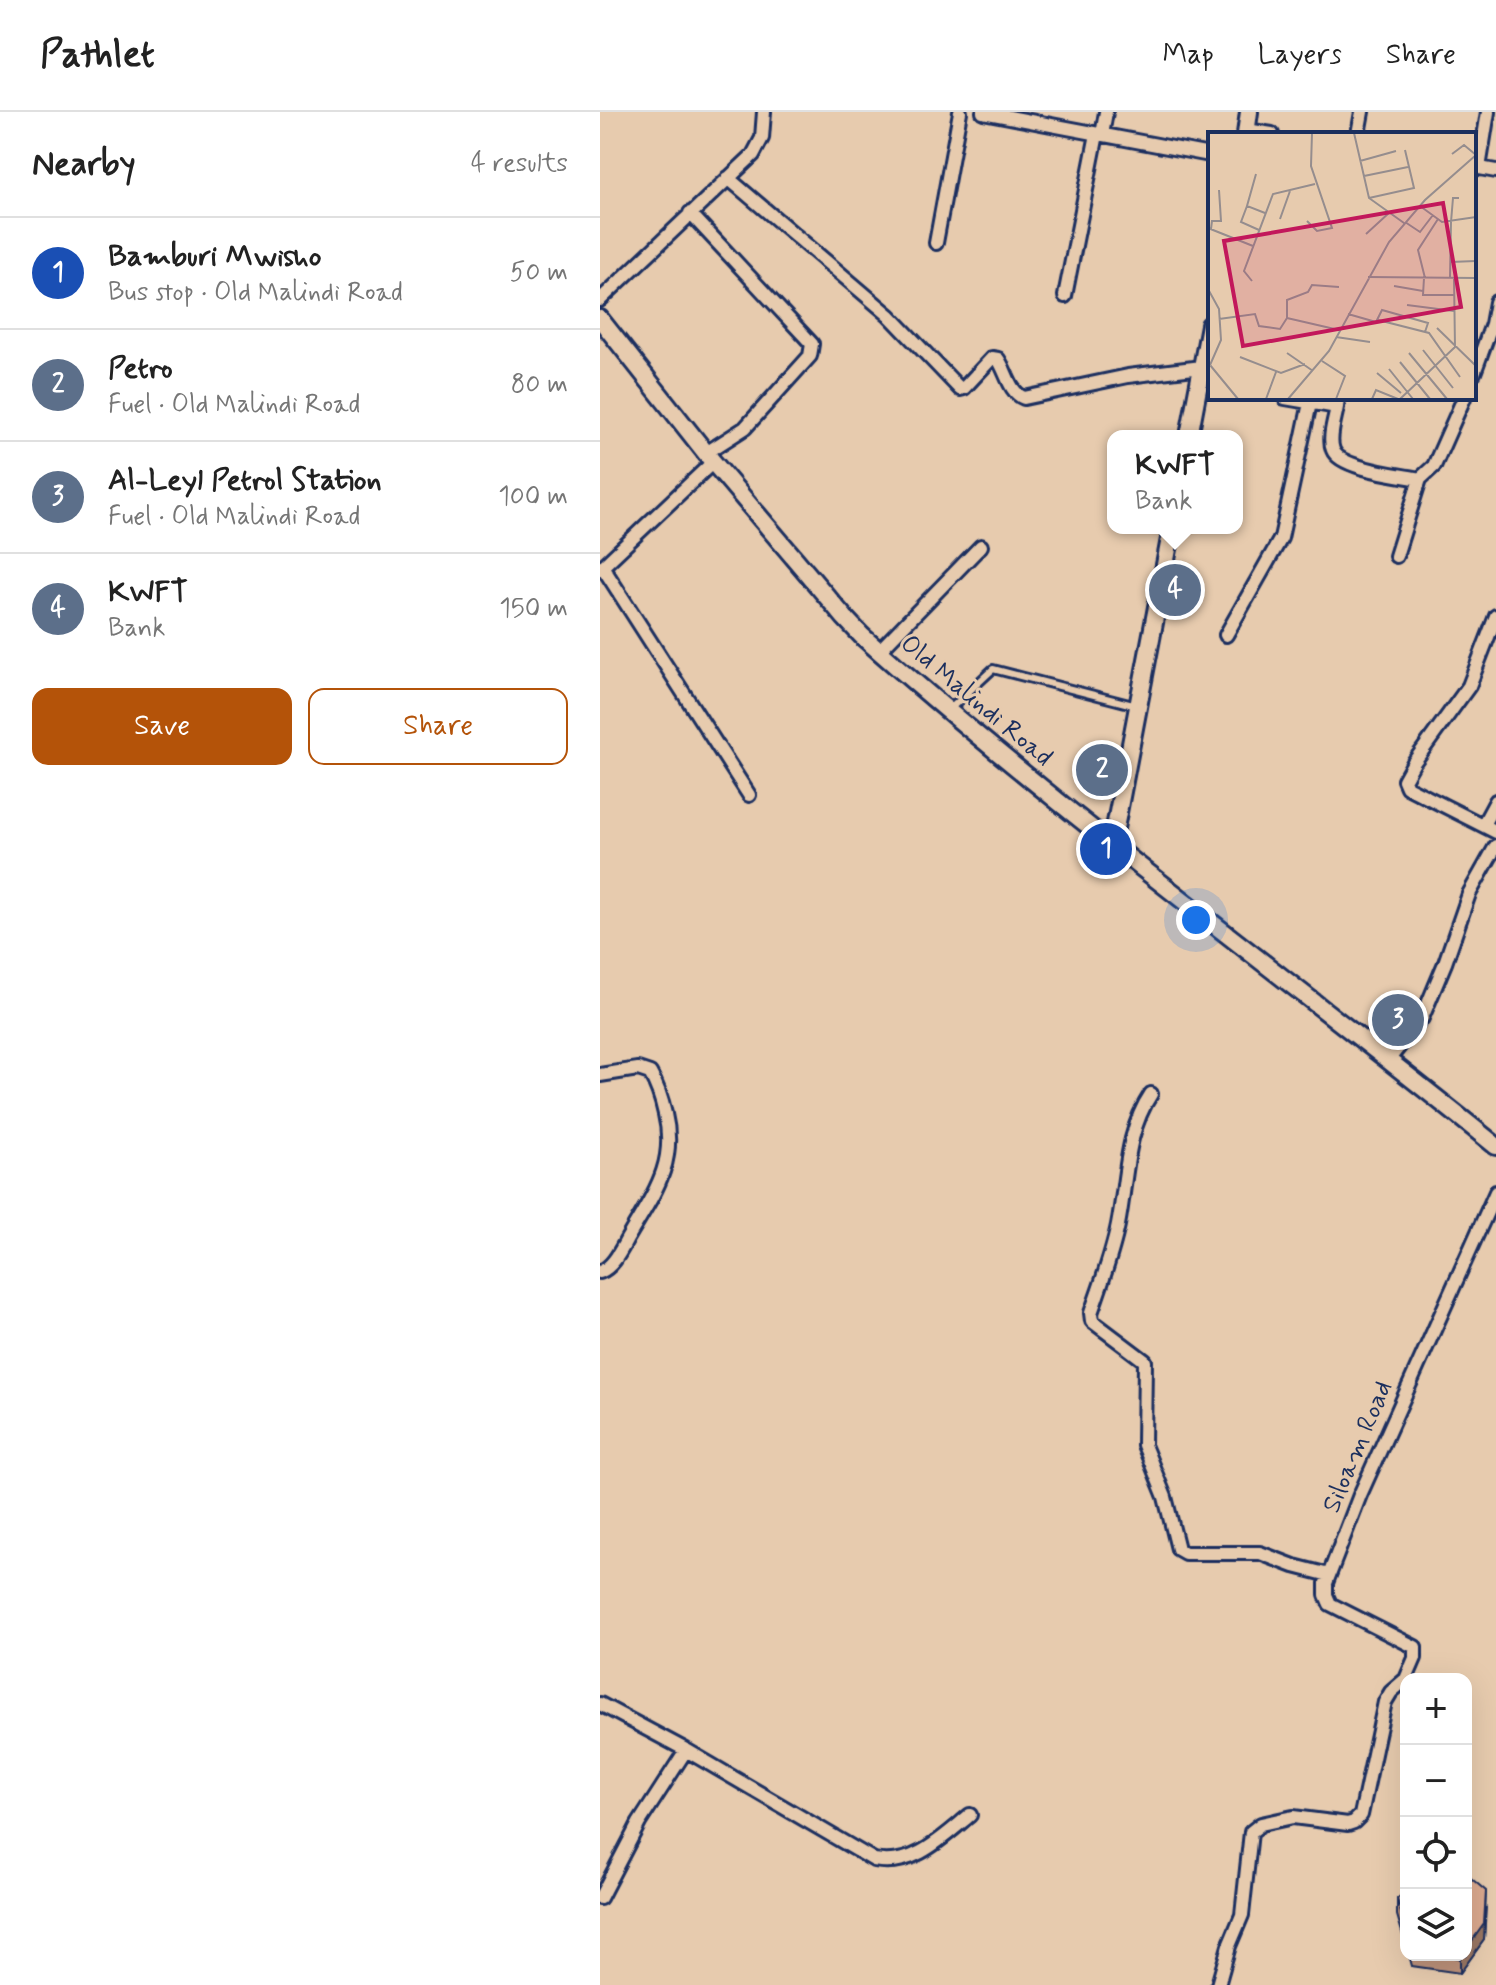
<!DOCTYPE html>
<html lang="en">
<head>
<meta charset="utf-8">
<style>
  body { margin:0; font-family:Mynerve,sans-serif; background:#f6f6f6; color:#222 }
  .controls { position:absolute; right:24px; bottom:24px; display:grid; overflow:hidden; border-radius:16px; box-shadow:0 8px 32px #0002 }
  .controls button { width:72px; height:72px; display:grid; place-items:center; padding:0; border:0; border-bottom:2px solid #e0e0e0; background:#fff; color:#222; font:40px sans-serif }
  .you { position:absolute; left:596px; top:808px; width:28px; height:28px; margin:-20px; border:6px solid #fff; border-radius:50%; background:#1a73e8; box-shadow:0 0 0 12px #1a73e833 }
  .badge { display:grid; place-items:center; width:52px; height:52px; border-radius:50%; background:#b45309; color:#fff; font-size:26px; font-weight:700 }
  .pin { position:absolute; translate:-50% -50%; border:4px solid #fff; box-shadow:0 2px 8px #0006 }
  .popup { position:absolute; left:507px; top:318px; width:136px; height:104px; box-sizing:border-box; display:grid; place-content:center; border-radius:16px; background:#fff; filter:drop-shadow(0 2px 6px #0005); font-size:26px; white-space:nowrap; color:#767676 }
  .popup b { font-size:30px; color:#222 }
  .popup::after { content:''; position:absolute; left:50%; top:100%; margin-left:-16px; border:16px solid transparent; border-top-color:#fff }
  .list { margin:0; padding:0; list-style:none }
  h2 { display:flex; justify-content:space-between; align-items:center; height:104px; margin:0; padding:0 32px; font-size:34px }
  h2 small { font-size:26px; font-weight:400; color:#767676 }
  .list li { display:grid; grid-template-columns:52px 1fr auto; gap:24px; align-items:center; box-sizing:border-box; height:112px; padding:0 32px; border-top:2px solid #e0e0e0 }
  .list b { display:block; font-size:30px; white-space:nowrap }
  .list p { margin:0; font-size:26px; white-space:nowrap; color:#767676 }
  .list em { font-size:26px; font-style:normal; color:#767676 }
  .actions { display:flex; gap:16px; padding:24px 32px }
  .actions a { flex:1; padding:18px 0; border:2px solid #b45309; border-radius:16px; text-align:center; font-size:28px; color:#b45309 }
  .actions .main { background:#b45309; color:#fff }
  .icon { flex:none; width:44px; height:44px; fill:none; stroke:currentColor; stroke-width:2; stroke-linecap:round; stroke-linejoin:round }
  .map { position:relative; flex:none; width:896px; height:1873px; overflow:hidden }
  header { display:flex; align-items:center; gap:48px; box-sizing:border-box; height:112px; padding:0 40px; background:#fff; border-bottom:2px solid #e0e0e0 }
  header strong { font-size:38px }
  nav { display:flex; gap:44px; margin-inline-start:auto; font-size:28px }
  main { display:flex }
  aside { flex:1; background:#fff }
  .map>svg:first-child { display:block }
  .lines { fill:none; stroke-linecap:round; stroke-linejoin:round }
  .lane-casing { stroke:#1b2f5e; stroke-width:12 }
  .street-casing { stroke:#1b2f5e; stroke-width:18 }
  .secondary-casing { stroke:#1b2f5e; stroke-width:22 }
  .lane { stroke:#e7cbae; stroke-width:6 }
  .street { stroke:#e7cbae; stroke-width:12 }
  .secondary { stroke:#e7cbae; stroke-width:16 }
  .wall { fill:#bc917a; stroke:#1b2f5e; stroke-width:2 }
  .shaded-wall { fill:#997663; stroke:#1b2f5e; stroke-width:2 }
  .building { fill:#dba98e; stroke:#1b2f5e; stroke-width:2 }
  .labels { text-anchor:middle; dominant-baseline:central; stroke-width:6; stroke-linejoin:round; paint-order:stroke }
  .street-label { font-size:26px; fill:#1b2f5e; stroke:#e7cbae }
  .inset-road { fill:none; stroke:#958d8e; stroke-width:2 }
  .view { fill:#c2185b; fill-opacity:0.15; stroke:#c2185b; stroke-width:4 }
  .inset-edge { fill:none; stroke:#1b2f5e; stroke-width:4 }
</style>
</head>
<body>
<header>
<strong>Pathlet</strong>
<nav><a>Map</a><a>Layers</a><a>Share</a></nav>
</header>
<main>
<aside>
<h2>Nearby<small>4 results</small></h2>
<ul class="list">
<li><span class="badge" style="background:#1a4fb4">1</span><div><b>Bamburi Mwisho</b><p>Bus stop · Old Malindi Road</p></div><em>50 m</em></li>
<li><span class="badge" style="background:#5c6f8a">2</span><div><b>Petro</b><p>Fuel · Old Malindi Road</p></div><em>80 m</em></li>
<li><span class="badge" style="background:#5c6f8a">3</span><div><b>Al-Leyl Petrol Station</b><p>Fuel · Old Malindi Road</p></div><em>100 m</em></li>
<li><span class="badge" style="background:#5c6f8a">4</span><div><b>KWFT</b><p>Bank</p></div><em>150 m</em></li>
</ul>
<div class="actions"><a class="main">Save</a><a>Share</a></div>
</aside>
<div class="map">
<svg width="896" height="1873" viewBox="0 0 896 1873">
  <rect width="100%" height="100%" fill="#e7cbae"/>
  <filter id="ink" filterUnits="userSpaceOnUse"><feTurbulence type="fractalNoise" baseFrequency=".0125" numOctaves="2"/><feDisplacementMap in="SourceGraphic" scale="16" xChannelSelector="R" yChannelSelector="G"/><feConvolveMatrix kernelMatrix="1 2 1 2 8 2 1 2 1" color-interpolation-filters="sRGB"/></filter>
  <g filter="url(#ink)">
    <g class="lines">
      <g class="lane-casing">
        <path id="lane" d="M349 598 393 557 537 594"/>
      </g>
      <g class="street-casing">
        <path id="street" d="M383 0 610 43
          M646 18 672 22
          M758 22 762 0
          M502 23 506 0
          M874 55 896 59
          M879 56 888 0
          M128 66 289 203 360 277 364 276 392 246 398 247C407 260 409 280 424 286L528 264 602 255
          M90 101 212 232 210 244 145 316 106 341
          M336 131 360 0
          M465 184 497 22
          M0 188 153 43 162 26 164 0
          M874 261 892 212 896 190
          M685 286 737 295 738 286
          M737 295C735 307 728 326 733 338 740 357 801 363 820 367
          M796 444 820 367 834 354 864 286
          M2 454 149 683
          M0 457 113 350
          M896 504 869 574 814 650 804 668 807 675 896 720
          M626 523 681 426 710 291
          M279 539 381 434
          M883 713 896 689
          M789 947 822 906 845 851 869 782 896 734
          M0 963 38 957 50 961C57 973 62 988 65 1002 77 1051 54 1081 30 1122 22 1135 15 1154 0 1160
          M551 982C525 1021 527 1068 518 1113 512 1143 501 1172 491 1201L492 1209 545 1249 544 1333 565 1385 578 1437 585 1441H660L694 1454 729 1463
          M806 1567 815 1546V1535L730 1492 726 1483V1471L760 1383 896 1080
          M0 1592 86 1638 274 1748C313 1756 342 1726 370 1703
          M0 1786 39 1711 86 1638
          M618 1873 629 1834 642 1803 651 1720 661 1712 693 1705 748 1712 754 1710 761 1703 785 1590 791 1580 806 1567"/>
      </g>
      <g class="secondary-casing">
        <path id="secondary" d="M646 22 649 0
          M0 207 113 350 245 506 262 524C465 705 685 863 896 1034
          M589 324 610 213
          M512 732 572 416"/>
      </g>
      <use href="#lane" class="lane"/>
      <use href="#street" class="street"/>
      <use href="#secondary" class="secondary"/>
    </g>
    <path class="wall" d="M806 1779V1834L797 1803V1787Z
      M886 1795 884 1828 860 1861 812 1854 809 1843H866Z"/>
    <path class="shaded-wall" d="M886 1779 884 1828 860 1861V1846L861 1843H866V1837Z"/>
    <path class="building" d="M866 1762 886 1779 884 1812 866 1837Z
      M806 1779V1818L797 1787Z
      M843 1843H861L860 1846Z"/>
  </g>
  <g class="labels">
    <g class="street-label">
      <text transform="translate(376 589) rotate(40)">Old Malindi Road</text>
      <text transform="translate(758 1335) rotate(-67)">Siloam Road</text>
    </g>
  </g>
  <g transform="translate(608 20)">
    <rect width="268" height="268" fill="#e7cbae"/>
    <path class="inset-road" d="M146 1 161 66 196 91M244 22 256 13 268 23M152 29 188 19M48 42 39 74 57 81M156 44 200 35M161 66 206 56 197 18M39 74 33 90 51 98M212 74 234 90 268 85M72 87 82 59M99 89 109 99 124 96 103 34 104 1M197 90 212 100 225 83M243 90 245 66H251M0 96 45 114M3 97 4 89H13L11 58M158 102 182 80M242 130 268 129M160 145 268 146M216 146 215 163H246M217 146 210 118 230 87M242 146 243 90M44 149 36 139 65 62 107 52M186 154 215 159M0 157 11 177 13 208 2 233M199 173 246 179M140 182 168 190 174 178 220 191 217 200M79 186 131 198M11 187 47 182 51 194 72 197 79 186V168L100 160 104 153 131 155M170 188 221 201 252 245M229 196 268 234M128 205 162 210M215 218 245 256M79 221 105 239M201 221 239 267M32 225 73 241 97 232M114 229 137 244 128 267M192 230 222 267M2 233 30 267M181 237 205 267M169 241 193 261M58 267 68 240M80 267 121 219 181 110 217 68 268 23M164 267 168 258 190 267M192 267 247 215 246 146"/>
    <path class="view" d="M235 71 253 175 35 214 16 109Z"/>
    <rect width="268" height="268" class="inset-edge"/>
  </g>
</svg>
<div class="controls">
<button>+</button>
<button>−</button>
<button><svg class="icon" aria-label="locate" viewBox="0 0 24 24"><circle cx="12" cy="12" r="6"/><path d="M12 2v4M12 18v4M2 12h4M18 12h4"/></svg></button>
<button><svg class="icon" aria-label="layers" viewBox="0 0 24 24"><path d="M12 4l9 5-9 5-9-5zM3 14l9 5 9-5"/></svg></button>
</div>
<div class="you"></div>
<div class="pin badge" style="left:506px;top:737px;background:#1a4fb4">1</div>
<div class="pin badge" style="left:502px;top:658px;background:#5c6f8a">2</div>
<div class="pin badge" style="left:798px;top:908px;background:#5c6f8a">3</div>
<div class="pin badge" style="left:575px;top:478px;background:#5c6f8a">4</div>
<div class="popup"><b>KWFT</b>Bank</div>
</div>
</main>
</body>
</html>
